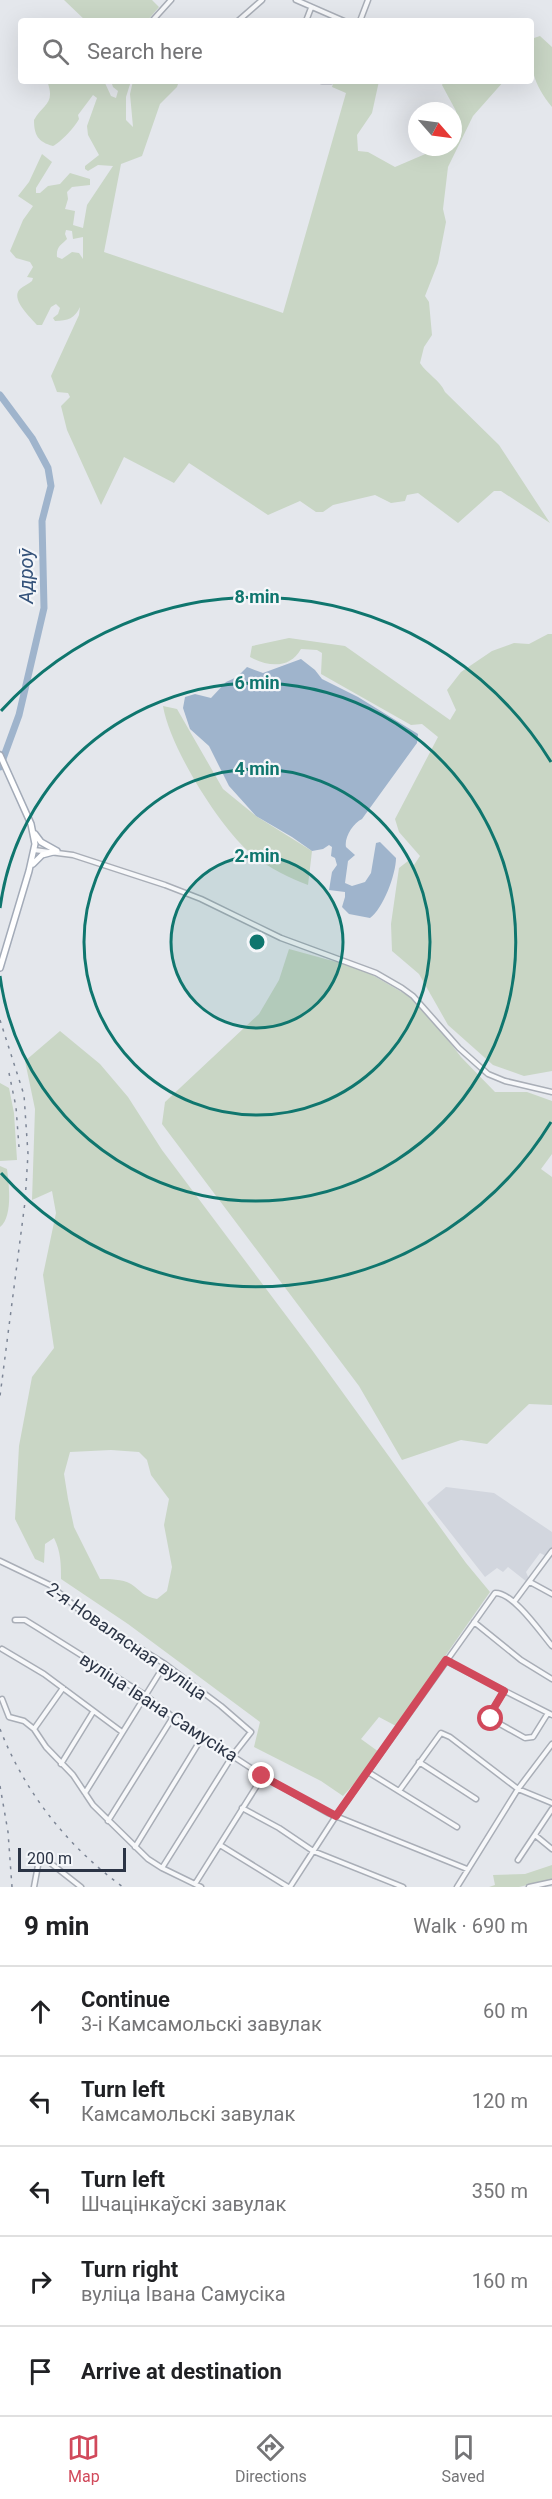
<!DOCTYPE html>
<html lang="en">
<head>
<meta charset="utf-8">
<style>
  body { margin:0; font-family:Roboto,sans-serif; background:#f6f6f6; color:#202124 }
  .compass { position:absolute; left:408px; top:102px; width:54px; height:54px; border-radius:50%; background:#fff; box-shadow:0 6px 24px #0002; rotate:118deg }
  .scale { position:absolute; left:18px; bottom:15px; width:108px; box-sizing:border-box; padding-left:6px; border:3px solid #2b3445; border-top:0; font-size:16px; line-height:21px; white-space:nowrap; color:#2b3445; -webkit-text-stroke:4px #f4f6f9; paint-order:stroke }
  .stop { position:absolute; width:18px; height:18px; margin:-14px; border:4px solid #d1495b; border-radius:50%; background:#fff }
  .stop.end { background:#d1495b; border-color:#fff; box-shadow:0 2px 6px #0008 }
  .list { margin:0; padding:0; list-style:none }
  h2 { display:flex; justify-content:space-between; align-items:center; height:78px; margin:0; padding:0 24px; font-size:26px }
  h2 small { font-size:20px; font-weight:400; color:#757577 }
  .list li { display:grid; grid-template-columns:39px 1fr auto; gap:18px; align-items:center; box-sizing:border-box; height:90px; padding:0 24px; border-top:2px solid #e0e0e0 }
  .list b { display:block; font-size:22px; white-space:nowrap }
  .list p { margin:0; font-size:20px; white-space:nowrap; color:#757577 }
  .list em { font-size:20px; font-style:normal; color:#757577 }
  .icon { flex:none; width:33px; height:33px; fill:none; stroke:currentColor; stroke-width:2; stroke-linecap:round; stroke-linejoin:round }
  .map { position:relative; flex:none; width:552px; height:1887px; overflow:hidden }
  .search { position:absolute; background:#fff; box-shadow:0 6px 24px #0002; left:18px; right:18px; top:18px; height:66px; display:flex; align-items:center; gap:15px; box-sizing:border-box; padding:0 21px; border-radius:6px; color:#757577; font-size:22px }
  .sheet { height:528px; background:#fff }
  nav { display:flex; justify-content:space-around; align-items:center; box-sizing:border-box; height:84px; border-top:2px solid #e0e0e0; background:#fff; font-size:16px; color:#757577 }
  nav a { display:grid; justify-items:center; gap:3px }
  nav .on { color:#d1495b }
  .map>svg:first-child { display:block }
  .built { fill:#d2d6de }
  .green { fill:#c9d6c5; fill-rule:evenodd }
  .water { fill:#9fb4cc }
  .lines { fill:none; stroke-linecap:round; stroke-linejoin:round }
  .river { stroke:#9fb4cc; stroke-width:7 }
  .minor-casing { stroke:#a9aeb7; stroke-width:7 }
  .major-casing { stroke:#a3abb8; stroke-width:8 }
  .minor { stroke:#f7f8fa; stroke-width:4 }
  .major { stroke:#fff; stroke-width:5 }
  .rail { stroke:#7d8696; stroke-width:1.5; stroke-dasharray:3 6; stroke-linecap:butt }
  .route { stroke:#d1495b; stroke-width:8 }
  .ring { fill:none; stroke:#0f766e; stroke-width:3 }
  .labels { text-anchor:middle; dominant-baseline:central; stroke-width:4.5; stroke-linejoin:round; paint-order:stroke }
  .street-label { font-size:18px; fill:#2b3445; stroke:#f4f6f9 }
  .water-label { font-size:20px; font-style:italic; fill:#34527a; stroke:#f4f6f9 }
  .centre { fill:#0f766e; stroke:#f4f6f9; stroke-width:3 }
  .ring-label { font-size:18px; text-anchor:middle; font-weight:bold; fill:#0f766e; stroke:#f4f6f9; stroke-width:4.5; stroke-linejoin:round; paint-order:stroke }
</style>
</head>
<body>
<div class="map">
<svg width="552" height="1887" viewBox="0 0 552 1887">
  <rect width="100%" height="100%" fill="#e4e7ec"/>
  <path class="built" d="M446 1487 494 1493 552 1532V1549L546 1556 540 1553 526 1572 529 1579 527 1582 508 1567 503 1572 497 1568 485 1577 427 1503Z"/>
  <path class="green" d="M64 0H152L159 7 147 21H86Z
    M540 36 552 47V107C532 82 531 69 531 39Z
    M47 81H101L105 83 111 96 116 98 118 91 113 87 111 81H131L126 97V120L133 127 130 94 133 81H179L177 87 160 104 142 156 121 164 104 252 283 313 346 93 332 87 334 81H379L372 113 357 135 358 151 368 152 395 167 430 152 436 147H453V121L456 111 442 85 444 81H504L473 116 448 167 443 209 446 222 438 263 425 296 429 302 432 335 424 347 420 363C427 374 440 380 445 392L499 445 550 523 501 491H494L458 523 418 493 407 495 405 501 391 503 375 495 333 505 323 512H316L300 501 268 515 189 463 174 483 124 457 101 505 67 430 61 406 70 397 68 393 57 392 51 376 79 315 80 307C75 318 68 321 55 321L53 318 58 314 60 308 56 304 51 307 42 325H37C30 317 10 299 20 289 23 286 29 284 32 281L33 278 27 277 33 267 30 262 16 258 10 251 23 220 33 206 18 196 29 182 42 154 52 162 36 188V193H40L48 186 60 184 70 173 90 179V185L72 187 67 192 68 199 65 209 75 211 73 225 83 228 87 205 113 166 98 165 88 171 85 169V166L99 155 88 135 87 126 97 98 93 95 78 115 79 119C75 127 61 142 53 146 38 142 34 135 34 120 43 104 56 104 47 81ZM66 230 72 231 73 239 83 237V259L79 253 72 252 62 259 57 257C56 247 61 245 67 239L65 234Z
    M548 634H552V1071L524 1076 493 1065 448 1025 419 974 392 951 391 924 399 868 408 861 414 865 420 856 399 832 395 819 438 737 422 724 411 725 321 674 322 653 317 650 301 649C290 669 268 667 250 657L252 646 289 638 345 646 450 720 456 710 447 690 461 672 492 651 514 643 529 644Z
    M163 706 177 709 223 789 256 816 312 851 308 885C287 877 265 866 248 851 217 823 170 747 163 706Z
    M289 949 362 969 419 1002 461 1057 495 1092H527L552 1101V1154L541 1169 552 1177V1405L529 1404 487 1444 461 1440 402 1460 359 1386 162 1124 165 1102 259 1014 279 980Z
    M60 1031 100 1064 128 1097 162 1150 312 1350 466 1563 490 1592 396 1726 379 1717 361 1739 379 1752 363 1774 343 1796 321 1781 254 1747 260 1722 128 1624 61 1579C61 1564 61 1552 54 1538L45 1544 44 1563 35 1559 15 1519 19 1446 32 1377 54 1348 43 1275 56 1213 52 1191 32 1200 35 1109 25 1061ZM111 1450 139 1452 147 1460 151 1475 169 1499 164 1525 172 1567 167 1591 157 1599C144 1597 141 1591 131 1584 122 1579 110 1579 100 1579L74 1527 68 1499 64 1474 70 1452Z
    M0 1083 9 1088 14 1113 17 1160 0 1161Z
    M0 1166 7 1169C9 1184 13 1217 0 1227Z
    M552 1865V1879L519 1887H489L495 1885 493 1875 525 1874Z"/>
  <path class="water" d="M301 659 315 670 322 679 358 697 418 734 417 743 362 819C353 823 344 838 346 847L355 855 348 861 345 883 352 886 365 882 371 873 376 843 380 842 396 858C396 874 383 909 370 918L349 914 342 907 345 897V892L329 890 332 872 337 865 335 858 331 856 332 847 329 845 323 849 312 851 292 837 256 816 229 786 209 746 190 729 183 708 185 697 195 694 211 698 226 682 237 677 247 667 263 673Z"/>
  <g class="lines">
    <path class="river" d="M0 395 32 438 48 468 51 486 42 521 44 608 19 715 0 767"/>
    <g class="minor-casing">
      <path id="minor" d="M296 0 344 21
        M152 21 171 0
        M238 21 262 0
        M306 21 311 8
        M360 21 368 0
        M322 81H331
        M34 850 73 855 165 885 201 899 281 938 376 973 402 988 413 996 459 1048 488 1074 505 1081 552 1092
        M0 1561 50 1585 83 1613 165 1664 221 1706 251 1732 233 1755 162 1868
        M530 1582 552 1594
        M514 1602 552 1551
        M15 1620H25L38 1628 145 1695 173 1717 263 1776 328 1813 467 1869
        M474 1622 521 1660 552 1679
        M2 1649 44 1674 122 1732
        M446 1661 552 1715
        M504 1691 489 1716 491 1719 525 1738 533 1737 548 1713
        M2 1699 9 1717 24 1721 34 1729 46 1747 73 1775 93 1805 148 1859 162 1868 201 1887
        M34 1729 63 1688
        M419 1762 476 1799
        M61 1764 93 1712
        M368 1772 457 1827
        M399 1791 441 1733 450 1737 518 1789 552 1803
        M85 1793 165 1664
        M242 1808 279 1828 313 1851 403 1887
        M108 1821 173 1717
        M535 1835 552 1849
        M220 1845 288 1887
        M135 1847 203 1736
        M518 1860 552 1809
        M195 1884 263 1776
        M34 1887 39 1860 44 1858 81 1887
        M290 1887 336 1816 495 1593C513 1592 541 1633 552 1646
        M457 1887 518 1789 552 1744
        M529 1887 552 1882"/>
    </g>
    <g class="major-casing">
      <path id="major" d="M0 755 31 824 35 844 29 871 0 968
        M35 834 41 842 57 851
        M33 864 42 855 57 851"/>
    </g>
    <use href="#minor" class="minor"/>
    <use href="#major" class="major"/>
    <path class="rail" d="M0 1020 24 1095 28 1154 25 1202 0 1396
      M9 1073 16 1107 19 1147
      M0 1729C25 1793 68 1847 123 1887
      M0 1786 8 1832 12 1887"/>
  </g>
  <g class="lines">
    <path class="route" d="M262 1776 336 1816 446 1660 504 1691 489 1716 491 1719"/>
  </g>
  <circle cx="257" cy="942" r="86" fill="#0f766e" fill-opacity=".12"/>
  <g class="ring">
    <circle cx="257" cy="942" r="86"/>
    <circle cx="257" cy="942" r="173"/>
    <path d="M0 908A259 259 0 1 1 0 976"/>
    <path d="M551 1122A345 345 0 0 1 1 1173M1 711A345 345 0 0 1 551 762"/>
  </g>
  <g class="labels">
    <g class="street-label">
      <text transform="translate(127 1641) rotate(35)">2-я Новалясная вуліца</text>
      <text transform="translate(159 1707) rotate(33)">вуліца Івана Самусіка</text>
    </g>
    <g class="water-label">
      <text transform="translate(26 576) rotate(-90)">Адроў</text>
    </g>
  </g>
  <circle cx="257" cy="942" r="9" class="centre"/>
  <g class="ring-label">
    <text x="257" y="603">8 min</text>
    <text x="257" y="689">6 min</text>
    <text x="257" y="775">4 min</text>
    <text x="257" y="862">2 min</text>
  </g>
</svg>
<svg class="compass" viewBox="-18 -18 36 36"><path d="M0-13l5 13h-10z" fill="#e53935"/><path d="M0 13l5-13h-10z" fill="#757577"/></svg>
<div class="scale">200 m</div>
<div class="stop" style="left:491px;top:1719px"></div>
<div class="stop end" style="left:262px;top:1776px"></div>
<div class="search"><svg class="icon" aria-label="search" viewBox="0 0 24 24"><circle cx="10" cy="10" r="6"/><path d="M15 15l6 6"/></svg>Search here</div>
</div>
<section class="sheet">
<h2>9 min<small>Walk · 690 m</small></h2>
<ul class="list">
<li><svg class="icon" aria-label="ahead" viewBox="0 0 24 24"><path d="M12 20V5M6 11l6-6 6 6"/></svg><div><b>Continue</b><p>3-і Камсамольскі завулак</p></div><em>60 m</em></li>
<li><svg class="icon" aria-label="left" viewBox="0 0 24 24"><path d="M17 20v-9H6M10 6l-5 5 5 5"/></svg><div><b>Turn left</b><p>Камсамольскі завулак</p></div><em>120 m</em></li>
<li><svg class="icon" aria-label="left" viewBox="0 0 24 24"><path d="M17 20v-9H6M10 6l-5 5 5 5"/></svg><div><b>Turn left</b><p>Шчацінкаўскі завулак</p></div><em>350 m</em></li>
<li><svg class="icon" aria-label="right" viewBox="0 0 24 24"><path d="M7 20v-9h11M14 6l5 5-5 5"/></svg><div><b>Turn right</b><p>вуліца Івана Самусіка</p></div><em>160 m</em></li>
<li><svg class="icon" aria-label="arrive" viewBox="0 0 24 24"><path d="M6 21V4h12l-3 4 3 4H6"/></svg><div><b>Arrive at destination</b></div></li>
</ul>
</section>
<nav>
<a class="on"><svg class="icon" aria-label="map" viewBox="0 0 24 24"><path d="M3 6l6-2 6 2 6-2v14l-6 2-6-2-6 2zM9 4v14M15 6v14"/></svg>Map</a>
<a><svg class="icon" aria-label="directions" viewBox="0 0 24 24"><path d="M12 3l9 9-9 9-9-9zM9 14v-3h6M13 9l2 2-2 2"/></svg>Directions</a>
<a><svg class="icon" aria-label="saved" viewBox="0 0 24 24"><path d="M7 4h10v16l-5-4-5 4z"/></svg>Saved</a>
</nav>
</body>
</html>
